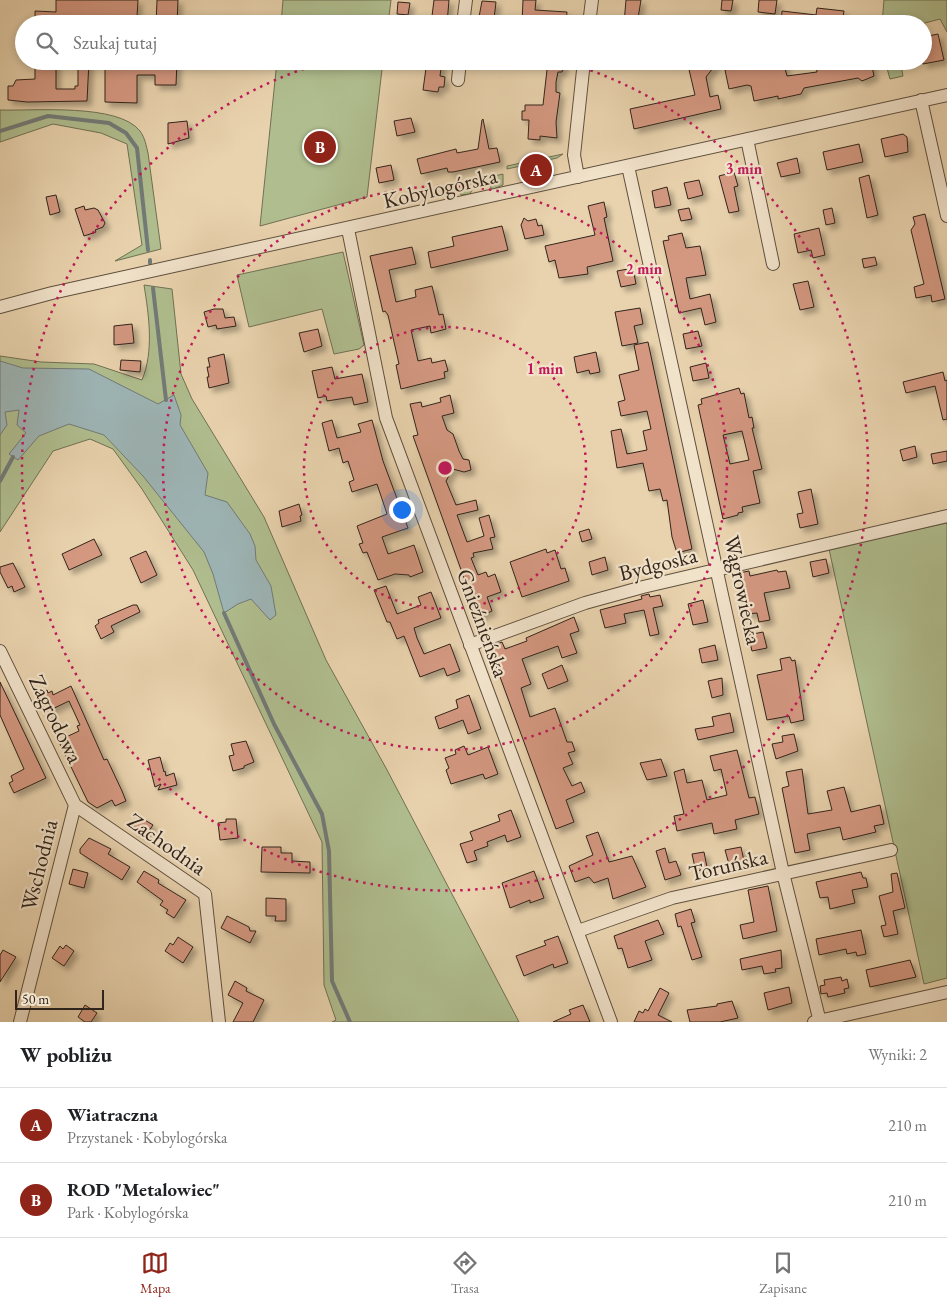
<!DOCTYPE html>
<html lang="pl">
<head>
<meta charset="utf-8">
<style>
  body { margin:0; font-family:"EB Garamond",serif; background:#f2f2f2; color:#202124 }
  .scale { position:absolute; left:15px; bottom:12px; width:89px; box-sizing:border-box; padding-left:5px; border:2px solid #31241a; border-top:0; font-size:14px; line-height:18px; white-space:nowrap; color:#31241a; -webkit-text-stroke:4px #f1e2ca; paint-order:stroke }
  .you { position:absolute; left:401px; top:509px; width:18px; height:18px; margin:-12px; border:4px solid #fff; border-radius:50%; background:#1a73e8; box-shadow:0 0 0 8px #1a73e833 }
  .badge { display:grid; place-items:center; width:32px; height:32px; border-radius:50%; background:#8f2418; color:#fff; font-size:16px; font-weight:700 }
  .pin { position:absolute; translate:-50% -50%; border:2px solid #fff; box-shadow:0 1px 5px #0006 }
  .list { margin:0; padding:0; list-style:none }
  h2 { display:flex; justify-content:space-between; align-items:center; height:65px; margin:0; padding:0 20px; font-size:21px }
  h2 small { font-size:16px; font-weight:400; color:#757577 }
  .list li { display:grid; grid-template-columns:32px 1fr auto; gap:15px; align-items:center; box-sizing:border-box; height:75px; padding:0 20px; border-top:1px solid #e0e0e0 }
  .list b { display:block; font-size:19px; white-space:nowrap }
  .list p { margin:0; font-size:16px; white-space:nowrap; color:#757577 }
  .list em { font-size:16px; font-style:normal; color:#757577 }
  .icon { flex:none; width:28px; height:28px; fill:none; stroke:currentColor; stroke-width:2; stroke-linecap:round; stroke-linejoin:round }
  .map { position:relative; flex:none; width:947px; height:1022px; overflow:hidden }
  .search { position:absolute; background:#fff; box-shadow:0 2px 8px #0003; left:15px; right:15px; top:15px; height:55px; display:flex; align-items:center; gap:12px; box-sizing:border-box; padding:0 18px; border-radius:28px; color:#757577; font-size:19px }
  .sheet { height:215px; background:#fff }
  nav { display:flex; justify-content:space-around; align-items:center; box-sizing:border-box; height:70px; border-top:1px solid #e0e0e0; background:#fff; font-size:14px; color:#757577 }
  nav a { display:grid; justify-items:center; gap:2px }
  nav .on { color:#8f2418 }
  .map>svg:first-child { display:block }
  .green { fill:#b0be8f; stroke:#707154 }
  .water { fill:#9db5b6; stroke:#727b78 }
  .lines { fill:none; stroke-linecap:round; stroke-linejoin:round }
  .stream { stroke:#727b78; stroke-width:4 }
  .building { fill:#d49881; stroke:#31241a; fill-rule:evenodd; filter:url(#shadow) }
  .minor-casing { stroke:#5f503f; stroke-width:14 }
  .minor { stroke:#f1e2ca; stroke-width:12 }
  .ring { fill:none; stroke:#c2185b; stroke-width:2.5; stroke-dasharray:2.5 5 }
  .labels { text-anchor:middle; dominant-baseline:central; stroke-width:4.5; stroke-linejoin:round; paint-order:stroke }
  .street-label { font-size:22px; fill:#31241a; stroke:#f1e2ca }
  .centre { fill:#c2185b; stroke:#f1e2ca; stroke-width:2.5 }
  .ring-label { font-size:15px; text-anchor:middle; font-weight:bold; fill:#c2185b; stroke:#f1e2ca; stroke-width:4.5; stroke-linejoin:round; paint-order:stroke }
</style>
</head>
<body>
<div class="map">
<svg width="947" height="1022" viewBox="0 0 947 1022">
  <defs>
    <filter id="shadow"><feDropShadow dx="4.5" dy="4.5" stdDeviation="2.5" flood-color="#0004"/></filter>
  </defs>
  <rect width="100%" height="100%" fill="#e9d3ae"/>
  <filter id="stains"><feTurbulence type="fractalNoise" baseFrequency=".004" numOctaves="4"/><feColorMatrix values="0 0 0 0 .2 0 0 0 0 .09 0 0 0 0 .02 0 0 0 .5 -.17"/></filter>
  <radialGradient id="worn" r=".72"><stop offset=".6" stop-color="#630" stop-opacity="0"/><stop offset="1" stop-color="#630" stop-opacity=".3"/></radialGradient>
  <path class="green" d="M283 0H391L388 24H281Z
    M884 0H947V32L940 19 921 24H882Z
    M277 61H383L367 197 260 226Z
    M885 61H900L903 76 890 79Z
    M0 110C34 111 118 103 140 131 145 138 146 145 148 153L161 249 115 261 142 245 127 144 101 133 53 124 0 142Z
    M563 154 557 158 507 169V166Z
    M503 174V185L491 190 490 177Z
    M470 181 472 190 470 194 461 195 457 185Z
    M343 252 364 345 359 349 334 354 322 309 249 327 237 275Z
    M144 285 172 289 181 374 192 399 264 517 326 660 386 768 519 1022H332L336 1020 324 985 322 842 193 570 142 489 113 449 90 439 53 451 0 532V356L41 362 94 364 142 380C154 351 149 316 144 285Z
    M947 523V978L924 984 829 549Z"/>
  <path class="water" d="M0 361 23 368 89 369 158 404 174 395 181 415 180 425 208 473 205 495 227 502 250 534 255 546 256 560 271 586 276 615 270 620 251 599 238 604 224 613 213 574 204 552 143 476 104 435 69 424 39 436 18 460 9 454 26 433 17 425 19 410 5 412 7 425 0 435Z"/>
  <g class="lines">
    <path class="stream" d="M0 131 48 116 109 123 126 133 137 148 148 250
      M150 260V263
      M153 288 166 400
      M0 481 13 457
      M224 613 274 724 322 814 329 851 332 981 350 1022"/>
  </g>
  <path class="building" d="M56 0H138L137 17 56 16V24H35V11L56 12Z
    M157 0H178L177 24H156Z
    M434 0H449L447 24H431Z
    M523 0H536L535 10 567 12 566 24H522Z
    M626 0H641L637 24 624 23Z
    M722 0H733L731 11 721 10Z
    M759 0H777L775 14 758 12Z
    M482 1 496 2 494 19 479 17Z
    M398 2 410 3 408 15 397 14Z
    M817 8 844 11 842 24H781L782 11 816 15Z
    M938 34 944 60 923 64V37Z
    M35 61H56V89H75V86H78V61H89L87 101 27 102 8 100V86H13L16 80 35 79Z
    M105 61H177L176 85H155V75H137V103L105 102Z
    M427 61H442L440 76 445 77 444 87H439L438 92 423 90Z
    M548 61H564L562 72H558L556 82V92L560 93 556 122 557 138 540 136V140L528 139 529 120H522V111H525V105H543Z
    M687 61H708V64L717 63 706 77 710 97 718 95 721 109 634 129 630 109 695 95Z
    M763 61H783L787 76 817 72 816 65 826 63 825 61H840L841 66 871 61 874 76 862 81 858 78 804 88 801 94 778 99V96L754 101 751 86 747 85 729 89 725 70Z
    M411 118 415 132 397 136 394 121Z
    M483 119 489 149 497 148 500 162 453 172H448L447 168 421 174 417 159 456 149 457 153 478 149 482 120Z
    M187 121 189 138 168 144V123Z
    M903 134 907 137 908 152 885 157 881 139Z
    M859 144 863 162 827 170 823 152Z
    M797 158 800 173 781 177 777 163Z
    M391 165 394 180 379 183 376 168Z
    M734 172 738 186 734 187 739 211 729 213 719 176Z
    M869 175 878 215 867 218 859 178Z
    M699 180 703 195 688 199 684 183Z
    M667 187 671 205 655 208 652 191Z
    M56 195 60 212 50 215 46 197Z
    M604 202 607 217 604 218 613 261 587 267 588 274 559 278 555 260 549 262 545 246 595 235 588 206Z
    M84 206 85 210 94 208 98 210 105 223 103 227 95 230 96 232 84 236 75 209Z
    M689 208 692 219 681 221 678 210Z
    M832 208 835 223 826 225 823 210Z
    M925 214 945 299 932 302 931 295 916 298 914 287 924 284 911 230 915 224 913 217Z
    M524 218 528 221 536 219 538 226 542 225 544 235 525 239 521 225Z
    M502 226 508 250 431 268 428 252 454 246 452 237Z
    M819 228 825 255 813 258 811 250 798 253 794 234Z
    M682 233 686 248 700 246 706 275 686 278 690 299 710 294 716 322 705 325 701 308 679 313 663 241 669 240 668 236Z
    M412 247 416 264 389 270 396 302 416 297 415 290 432 286 439 315 443 314 446 329 431 333 430 326 411 330 418 361 431 358 432 363 445 360 448 371 444 372 445 378 401 389 396 365 399 364 388 315 385 311 383 312 370 256Z
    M875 257 877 265 864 268 862 259Z
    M633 268 636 284 621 287 617 271Z
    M808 281 814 307 800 310 793 284Z
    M640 308 643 324 634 326 638 343 622 346 615 312Z
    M214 309H223L225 318 234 317 236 326 217 329 216 325 208 327 204 312Z
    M132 324 134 343 114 345V326Z
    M318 329 322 346 304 352 299 333Z
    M698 331 702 346 686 349 683 334Z
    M648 342 692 549 677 553 672 537 667 500 663 501 660 489 649 491 643 463 617 468 611 431 621 429 627 454 647 450 643 431 651 429 647 411 621 416 618 402 625 400 619 375 639 370 634 345Z
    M596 352 600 372 590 374 589 370 577 373 574 357Z
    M224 354 229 383 209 388 207 377H209L207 367H210L208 358Z
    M121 360 141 361 140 372 120 370Z
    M706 363 709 378 693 381 690 367Z
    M332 367 335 379 362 374 368 402 354 405 352 397 327 401 326 396 318 398 312 371Z
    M943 372 945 381 947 380V419L943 420 935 386 906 393 903 382Z
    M739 388 741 394 744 393 749 418 752 417 754 428H752L762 469 753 471 760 503 742 507 743 512 738 513V515L723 519 698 405 702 404 701 399ZM742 431 749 460 730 464 723 435Z
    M450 395 454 413 442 416 447 430 453 434 459 451 463 459 469 460 471 470 464 472 453 469 446 481 456 505 476 500 478 510 457 515 467 542 484 536 479 518 489 515 495 537 490 538 493 549 473 553 474 557 471 558 478 575 486 572 488 577 495 574 501 592 487 597 492 611 478 617 413 436 418 435 410 404 421 402 422 407 441 402 440 398Z
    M332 420 337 438 361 432 358 424 372 420 383 461 408 528 382 537 388 554 414 545 423 572 410 577 409 575 395 574 378 580 367 552 363 553 359 544 363 543 357 526 387 514 377 484 352 492 349 482 354 480 348 461 343 463 339 448 329 451 322 423Z
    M915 446 917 457 903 461 900 450Z
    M947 451V461L933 464 931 454Z
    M811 489 818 524 800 528 797 514 803 513 798 492Z
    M299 504 302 515 300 516 301 521 282 527 279 511Z
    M589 529 592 539 582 542 579 532Z
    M94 539 102 555 69 570 62 554Z
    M546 549 547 553 555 550 561 569 565 568 569 581 522 597 510 562Z
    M146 551 157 575 141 583 130 558Z
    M605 557 608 570 592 575 589 562Z
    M826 559 829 573 813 577 810 562Z
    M13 563 25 587 14 592 12 586 8 588 0 572V567Z
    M777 570 778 572 786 571 790 588 764 593 770 620 759 622 757 613 747 614 739 573 749 571 750 576Z
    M386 586 397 614 421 605 418 597 431 592 441 618 414 628 417 638 424 654 450 644 460 671 447 676 444 668 420 677 404 636 397 639 390 622H387L374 590Z
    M649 594 650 597 660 595 663 606 653 608 659 634 650 636 644 610 624 614 626 623 605 628 600 610 642 599 641 596Z
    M703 600 708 622 693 625 688 604Z
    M133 605H137L140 612 111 626 114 632 101 639 95 626 99 623 98 620Z
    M574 617 579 631 570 634 577 653 562 658 558 646 522 659 531 684 521 688 530 717 555 708 567 742H572L575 751 568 753 573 764 563 768 572 786 581 782 585 792 566 800 574 822 556 829 489 647 502 642 505 649 527 641 526 638Z
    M763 632 767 648 752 651 748 635Z
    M715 645 718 660 702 663 699 649Z
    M790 657 792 661 795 660 804 720 791 723 789 716 767 720 757 675 782 670 780 659Z
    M562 665 568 681 548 689 542 674Z
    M722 678 723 695 712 698 708 681Z
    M0 682 46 778 14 793 9 783 13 781 11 776 24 769 0 715Z
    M71 686 104 760 107 759 122 791 126 801 115 806 112 800 97 808 88 802 60 744 65 741 64 738 79 731 77 726 80 725 69 701 44 713 36 695 47 690 48 693 52 691 53 695Z
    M469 695 481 729 468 734 463 720 439 729 435 717 458 708 456 700Z
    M730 713 734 732 698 740 695 729 714 726 712 717Z
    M794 734 798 751 776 759 772 744 783 742 782 736Z
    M246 741 254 762 244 766V768L233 771 229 756 234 755 231 744Z
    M464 746 468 755 488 747 498 774 485 779 483 774 451 784 446 770 449 768 445 758 456 754 455 750Z
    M737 750 749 798 755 797 759 814 735 820 737 829 714 834 712 823 677 831 674 816 684 814 674 772 684 769 687 783 702 780 707 800 727 795 721 769 714 771 710 756Z
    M160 757 164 772 165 771 166 776 174 773 177 785 158 790 161 784 155 787 148 760Z
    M661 759 667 776 647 780 640 763Z
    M802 769 808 814 832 810 827 791 844 787 851 812 880 805 884 824 874 826 876 832 843 840 840 827 807 834 810 850 795 853 782 788 789 786 786 772Z
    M511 810 521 837 507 842 505 835 487 842 488 846 474 851 477 860 467 863 460 844 473 840 470 832 500 821 498 815Z
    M140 817 153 825 145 837 132 829Z
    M226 819H236L238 838 220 840 218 823 226 822Z
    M598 832 609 862 632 856 646 887 613 899 608 878 594 883 589 877 575 882 569 866 593 855 586 836Z
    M89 838 111 849 108 854 130 867 122 880 80 853V849Z
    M262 847H281V853H292V861L310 862V873L261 872Z
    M741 847 744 861 729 864 725 850Z
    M665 848 669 863 676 861 681 875 665 880 656 851Z
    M704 852 707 867 696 872 692 854Z
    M73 869 88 873 84 888 69 884Z
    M144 871 159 880 158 883 186 900 174 918 166 913 168 910 160 905 163 901 137 882Z
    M534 871 544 898 530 903V900L510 908 502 883Z
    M861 872 863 878H866L868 887 852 890 855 903 830 909 828 897 820 898 816 882Z
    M897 873 905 908 893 911 898 934 884 937 881 926 886 925 879 896 893 892 891 874Z
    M768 886 777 931 743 939 740 925 754 922 748 890Z
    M266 898 286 899V921H275L276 916H266Z
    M691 909 695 922 691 923 702 957 692 960 681 926 678 927 675 914Z
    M227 916 249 927 250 931H256L250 943 221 928Z
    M658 920 664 934 645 941 652 960 628 968 622 948 618 949 614 936Z
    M861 930 866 954 857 956 856 952 847 954 846 949 819 955 816 939Z
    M558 936 568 963 554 968 553 964 524 976 516 956 546 945 544 941Z
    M178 937 193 947 183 963 165 951 170 943 173 945Z
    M66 945 74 951 64 966 52 958 60 946 63 949Z
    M3 950 16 957 0 982V955Z
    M781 950 782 968 775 969 776 972 764 974 762 966 742 970 740 959Z
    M910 960 916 977 870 987 866 970Z
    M841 977 842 981 847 979 849 988 844 989 845 993 828 997 827 993 821 994 820 986 825 985 824 980Z
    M235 981 247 988 246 991 264 1000 253 1022H233L243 1003 228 995Z
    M789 987 792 1003 768 1010 764 993Z
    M660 988 669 993 658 1015 672 1022H634L639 1011 643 1013 645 1009 648 1011Z
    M732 1001 738 1018 720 1022H690L687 1010 717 1006V1004Z
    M85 1005 97 1013 91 1022H85L78 1017Z
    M583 1005 590 1022H553L571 1014 569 1010Z"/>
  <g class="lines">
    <g class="minor-casing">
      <path id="minor" d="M463 24 466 0
        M589 24 592 0
        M458 80 460 61
        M921 100 947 216
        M747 139 773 264
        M628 166 783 873 820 1022
        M578 177 574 155 584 61
        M348 229 386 418 611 1022
        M0 307 52 293 947 95
        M470 645 585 603 643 587 947 516
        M0 651 75 805 205 894 219 1022
        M578 931 672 898 891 850
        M20 1022 75 805
        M814 1022 947 992"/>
    </g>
    <use href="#minor" class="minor"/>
  </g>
  <g class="ring">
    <circle cx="445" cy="468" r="141"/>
    <circle cx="445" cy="468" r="282"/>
    <path d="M562 61A423 423 0 1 1 328 61"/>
  </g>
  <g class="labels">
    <g class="street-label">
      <text transform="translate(440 188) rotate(-13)">Kobylogórska</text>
      <text transform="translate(658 564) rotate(-14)">Bydgoska</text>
      <text transform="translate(743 590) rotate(78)">Wągrowiecka</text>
      <text transform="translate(483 623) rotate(70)">Gnieźnieńska</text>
      <text transform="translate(56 719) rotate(64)">Zagrodowa</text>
      <text transform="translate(167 844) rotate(35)">Zachodnia</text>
      <text transform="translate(39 865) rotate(-76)">Wschodnia</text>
      <text transform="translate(728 865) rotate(-13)">Toruńska</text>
    </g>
  </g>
  <circle cx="445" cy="468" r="8" class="centre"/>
  <g class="ring-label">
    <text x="744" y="174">3 min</text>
    <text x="644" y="274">2 min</text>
    <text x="545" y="374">1 min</text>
  </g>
  <rect width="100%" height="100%" filter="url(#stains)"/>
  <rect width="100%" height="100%" fill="url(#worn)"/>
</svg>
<div class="scale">50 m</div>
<div class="you"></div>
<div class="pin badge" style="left:536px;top:170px">A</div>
<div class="pin badge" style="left:320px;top:147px">B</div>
<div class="search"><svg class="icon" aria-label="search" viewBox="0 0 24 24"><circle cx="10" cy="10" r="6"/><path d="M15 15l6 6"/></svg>Szukaj tutaj</div>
</div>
<section class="sheet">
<h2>W pobliżu<small>Wyniki: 2</small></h2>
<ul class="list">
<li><span class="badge">A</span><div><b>Wiatraczna</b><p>Przystanek · Kobylogórska</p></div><em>210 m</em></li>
<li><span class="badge">B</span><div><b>ROD &quot;Metalowiec&quot;</b><p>Park · Kobylogórska</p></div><em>210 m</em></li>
</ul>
</section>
<nav>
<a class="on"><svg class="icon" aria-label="map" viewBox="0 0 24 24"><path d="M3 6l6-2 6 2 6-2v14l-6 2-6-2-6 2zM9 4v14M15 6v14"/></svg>Mapa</a>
<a><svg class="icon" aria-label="directions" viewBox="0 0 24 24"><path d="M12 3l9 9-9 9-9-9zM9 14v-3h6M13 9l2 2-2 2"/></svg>Trasa</a>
<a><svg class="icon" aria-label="saved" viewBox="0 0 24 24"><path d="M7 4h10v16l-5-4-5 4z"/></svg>Zapisane</a>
</nav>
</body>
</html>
